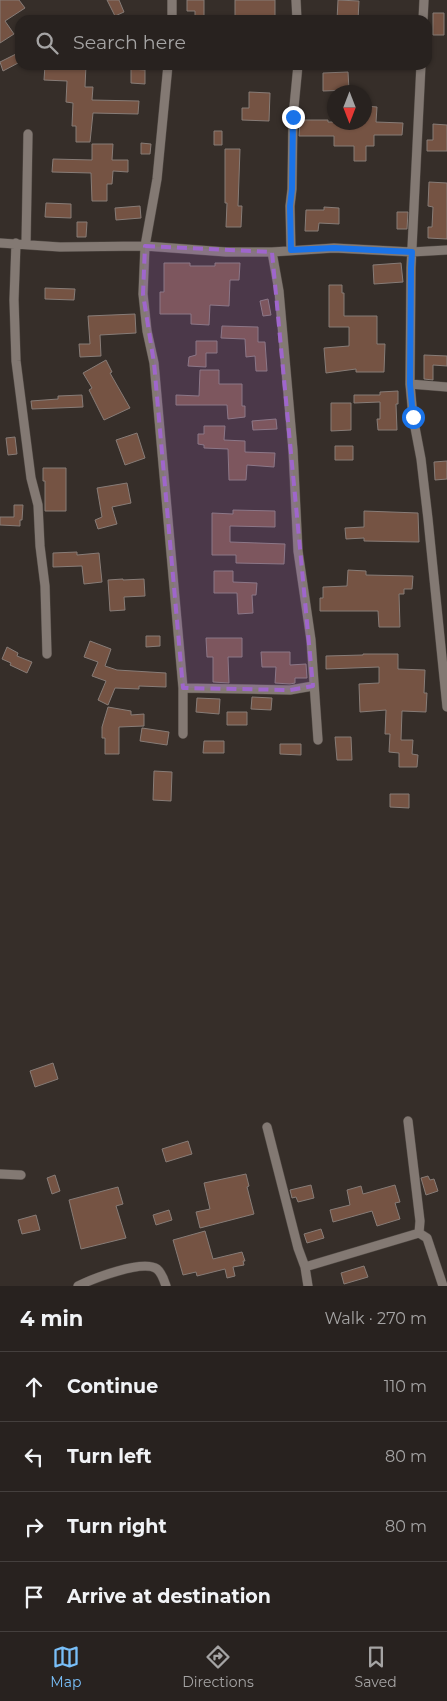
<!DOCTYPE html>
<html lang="en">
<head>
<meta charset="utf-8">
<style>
  body { margin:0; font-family:Montserrat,sans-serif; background:#342f2c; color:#f1f3f6 }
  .compass { position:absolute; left:327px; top:85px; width:45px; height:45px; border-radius:50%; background:#28221f; box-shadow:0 1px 4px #0004; rotate:180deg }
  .stop { position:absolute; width:15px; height:15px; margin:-11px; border:4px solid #1a73e8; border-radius:50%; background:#fff }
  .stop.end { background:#1a73e8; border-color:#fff; box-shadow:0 1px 5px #0008 }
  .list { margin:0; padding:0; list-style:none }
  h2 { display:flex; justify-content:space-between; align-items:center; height:65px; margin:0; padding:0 20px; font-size:21px }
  h2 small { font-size:16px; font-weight:400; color:#a5a4a4 }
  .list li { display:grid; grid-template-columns:32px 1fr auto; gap:15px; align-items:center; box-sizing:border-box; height:70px; padding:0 20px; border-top:1px solid #443f3d }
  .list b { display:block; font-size:19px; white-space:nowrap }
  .list em { font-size:16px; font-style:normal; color:#a5a4a4 }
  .icon { flex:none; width:28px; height:28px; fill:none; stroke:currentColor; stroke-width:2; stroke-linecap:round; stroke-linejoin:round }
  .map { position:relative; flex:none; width:447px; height:1286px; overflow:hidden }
  .search { position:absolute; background:#28221f; box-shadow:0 1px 4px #0004; left:15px; right:15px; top:15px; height:55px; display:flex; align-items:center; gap:12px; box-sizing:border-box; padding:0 18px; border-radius:15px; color:#a5a4a4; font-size:19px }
  .sheet { height:345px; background:#28221f }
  nav { display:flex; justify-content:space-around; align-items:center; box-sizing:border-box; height:70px; border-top:1px solid #443f3d; background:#28221f; font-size:14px; color:#a5a4a4 }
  nav a { display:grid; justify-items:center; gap:2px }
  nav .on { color:#79bff8 }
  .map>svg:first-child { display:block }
  .building { fill:#755343; stroke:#877c77 }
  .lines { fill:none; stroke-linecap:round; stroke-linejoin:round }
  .minor-casing { stroke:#514a45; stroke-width:10 }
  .minor { stroke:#837973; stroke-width:9 }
  .route { stroke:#1a73e8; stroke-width:6 }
  .marked { fill:#9f66cc; fill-opacity:0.2; stroke:#9f66cc; stroke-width:4; stroke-dasharray:10 6; stroke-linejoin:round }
</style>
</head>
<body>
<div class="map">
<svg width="447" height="1286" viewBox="0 0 447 1286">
  <rect width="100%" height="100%" fill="#362e29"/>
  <path class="building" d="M0 0H19L25 8 5 21 14 34 0 43Z
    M107 0H119L124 12 115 16Z
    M187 0H204V20H195V11H187Z
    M235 0H275V20H235Z
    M338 0 359 1 358 20H337Z
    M433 13H444V35H433Z
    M20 52V62L3 71 0 62Z
    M45 65H86L85 87H93L92 100 139 101 138 114 93 113 90 142H76V126H72L73 103 66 102 67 81 44 80Z
    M131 69 145 70V84L131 83Z
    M348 72 349 90 323 91V73Z
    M249 92 270 93 269 121 242 120V108H249Z
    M365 106 377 107 376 122 403 123 402 135H374V146H366V161H354V146H334V136H299L300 120H328V122H364Z
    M433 124 447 125V151H427V140H433Z
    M214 131H222V145H214Z
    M141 143 151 144 150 154H141Z
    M92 144H113L112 160H128V172L113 171 112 184H107V201H92L91 173 52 172 53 159 92 160Z
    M225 149H240L238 206H242L241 227H226L227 203H225Z
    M429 182 447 183V239L428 238V227H432L433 207 428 206Z
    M46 203 71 204V218L45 217Z
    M140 206 141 218 116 220 115 208Z
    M324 207 339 208V224L319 223 318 231H305L306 210H324Z
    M397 212H408L407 229H397Z
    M77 222H87L86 237H77Z
    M164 263H190V266H215V263H240L239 280H230L229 306 210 305 209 325 191 324V314H160V292H164Z
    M401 263 403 282 374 284 373 265Z
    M329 285H342V293H344V316H377V344H385L384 372H356V369L326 373 324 348 349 346V327H329Z
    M45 288 75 289 74 300 45 299Z
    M268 299 271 315 263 316 260 301Z
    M135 314 136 333 100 335 101 356 80 357 79 344H90L88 316Z
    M222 326 258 327V342H265L267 371H256L255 356 246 357 245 339 221 338Z
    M196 341H217V353H206V367L188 366 189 357 196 355Z
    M424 355 447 356V366L433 365V380L424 379Z
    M106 360 112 372 110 373 130 408 104 420 89 390 92 388 83 373Z
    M200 370H219V384H242V406H245V417L228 419 227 405H176V395L199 396Z
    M398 391V404H396L397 430H378L377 419H380V402L354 403V395H380V392Z
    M82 395 83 407 32 409 31 401 58 399V396Z
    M331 403H351V430L331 431Z
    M276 419 277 429 253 430 252 421Z
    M204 426H225L224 440 245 441V452L275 453 274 467 247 465 246 480H229L228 449 204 448V445L198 444V434H204Z
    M137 433 145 458 125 465 116 440Z
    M15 437 17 454 8 455 6 438Z
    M335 446H353V460H335Z
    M447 461V479L435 480 434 462Z
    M43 468H66V511H45V481H43Z
    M127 483 131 503 112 507 117 524 98 529 95 520 102 517 97 488Z
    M14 505H23L22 520H20V526L0 525V517H14Z
    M233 510 275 511V527L230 526V542L285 544 284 564 236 563V555H212V513L233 514Z
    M364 511 418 513 419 542 364 541V538L346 539 345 528 364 527Z
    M77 552V555L99 553 102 582 84 584 82 566 53 567V553Z
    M348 570 366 571V575L413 576 412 589H404V594H399L400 627H379L378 611H320V598H323V587L347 586Z
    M214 571H233V582L257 583 256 595H252L253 613 238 614 237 593H214Z
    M123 579V580L144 579 145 596 124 597 125 610 110 611 108 580Z
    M146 636H160V646L146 647Z
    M206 638H242V657H228L229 683 213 682V657H207Z
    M90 641 111 649 105 666 117 670 166 673V687L139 686V689L115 688 108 705 98 700 106 681 92 676 98 662 84 657Z
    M7 647 18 653 17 656 32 662 27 673 10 665 11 663 2 659Z
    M261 652H290V665L306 664 307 678H295V683L290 684 275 683 276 667H262Z
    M363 654H398V669L425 670 424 693H427L426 712 402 711 401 740H413L412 754 418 755 417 767H399V753L389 752 390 734H385L386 710 360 712 359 684 379 683V667L326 669V656L363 655Z
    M252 697 272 698 271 710 251 709Z
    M197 698 220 699 219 714 196 712Z
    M108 707 131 711V715L144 714V726L119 727V754H105V738H102V727Z
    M227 712H247V725H227Z
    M142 728 169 732 167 745 140 741Z
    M335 737H351L352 760H337Z
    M204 741H224V753H203Z
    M280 744H301V755L280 754Z
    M154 771 172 772 171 801 153 800Z
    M390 794H409V808L390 807Z
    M53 1063 58 1079 35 1087 30 1071Z
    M188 1141 192 1154 166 1162 162 1149Z
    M246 1174 249 1186 247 1187 254 1214 200 1228 196 1212 210 1209 204 1183Z
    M55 1175 60 1191 52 1194 47 1178Z
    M428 1176 430 1180 434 1179 438 1191 426 1195 421 1178Z
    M311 1185 314 1198 298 1202 296 1197 292 1198 290 1190Z
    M395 1185 400 1202 395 1203 400 1219 377 1226 372 1211 333 1222 330 1210 350 1205 347 1190 361 1186 363 1194Z
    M118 1187 123 1204 116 1206 126 1238 81 1249 69 1200Z
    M169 1210 172 1220 156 1225 153 1215Z
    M36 1215 40 1230 22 1234 18 1220Z
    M321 1229 324 1238 307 1243 304 1234Z
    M205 1231 213 1259 242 1252 245 1261H243L244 1265 233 1267 235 1276 227 1278 225 1269 197 1276 196 1272 183 1275 173 1240Z
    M364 1266 368 1277 344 1284 341 1273Z"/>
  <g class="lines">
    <g class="minor-casing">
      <path id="minor" d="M296 0 297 20
        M172 20V0
        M423 20 424 0
        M168 65 157 179 145 246 143 294 147 331 154 363 183 688V734
        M421 65 411 268 410 384 413 417 421 459 428 519 447 707
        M0 243 60 247 145 246 226 252H272L334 248 412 252 447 250
        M16 243 14 300 16 361 31 478 38 505 40 546 45 586 47 654
        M26 244 28 134
        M291 250 290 206 292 189 293 117 298 65
        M272 252 279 291 293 450 298 551 311 640 318 740
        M410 384 447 387
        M183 688 290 690 313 686
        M408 1121 420 1221 419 1233
        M267 1127 298 1248 305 1267 308 1286
        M0 1174 21 1175
        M305 1267 419 1233 427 1238 443 1286
        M78 1286C92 1279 143 1259 157 1269 162 1273 164 1280 166 1286"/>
    </g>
    <use href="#minor" class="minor"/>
  </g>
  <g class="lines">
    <path class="route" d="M293 117 292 189 290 206 291 250 334 248 412 252 411 268 410 384 413 417"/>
  </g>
  <path class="marked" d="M145 246 272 252 313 686 290 690 183 688 154 363 143 294Z"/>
</svg>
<svg class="compass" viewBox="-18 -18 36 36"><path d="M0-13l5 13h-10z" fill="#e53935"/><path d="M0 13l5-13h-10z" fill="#a5a4a4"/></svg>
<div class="stop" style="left:413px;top:417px"></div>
<div class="stop end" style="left:293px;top:117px"></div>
<div class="search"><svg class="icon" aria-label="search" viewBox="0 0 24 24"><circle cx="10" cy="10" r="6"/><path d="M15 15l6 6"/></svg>Search here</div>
</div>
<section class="sheet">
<h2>4 min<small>Walk · 270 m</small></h2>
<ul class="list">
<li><svg class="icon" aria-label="ahead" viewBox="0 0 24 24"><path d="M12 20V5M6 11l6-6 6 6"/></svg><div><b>Continue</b></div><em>110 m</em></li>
<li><svg class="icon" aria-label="left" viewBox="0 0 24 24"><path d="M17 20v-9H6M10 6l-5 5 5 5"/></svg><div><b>Turn left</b></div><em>80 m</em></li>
<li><svg class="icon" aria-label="right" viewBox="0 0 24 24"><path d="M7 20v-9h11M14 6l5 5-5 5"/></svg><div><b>Turn right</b></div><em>80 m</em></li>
<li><svg class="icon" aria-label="arrive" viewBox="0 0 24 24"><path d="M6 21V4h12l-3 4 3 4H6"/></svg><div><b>Arrive at destination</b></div></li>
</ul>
</section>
<nav>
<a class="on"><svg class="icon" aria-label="map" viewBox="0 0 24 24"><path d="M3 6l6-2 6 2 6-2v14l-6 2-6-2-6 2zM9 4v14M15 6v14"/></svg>Map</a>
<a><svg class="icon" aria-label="directions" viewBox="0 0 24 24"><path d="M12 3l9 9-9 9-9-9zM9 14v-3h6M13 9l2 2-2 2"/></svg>Directions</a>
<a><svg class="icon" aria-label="saved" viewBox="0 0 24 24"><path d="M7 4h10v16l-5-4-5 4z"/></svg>Saved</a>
</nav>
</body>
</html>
